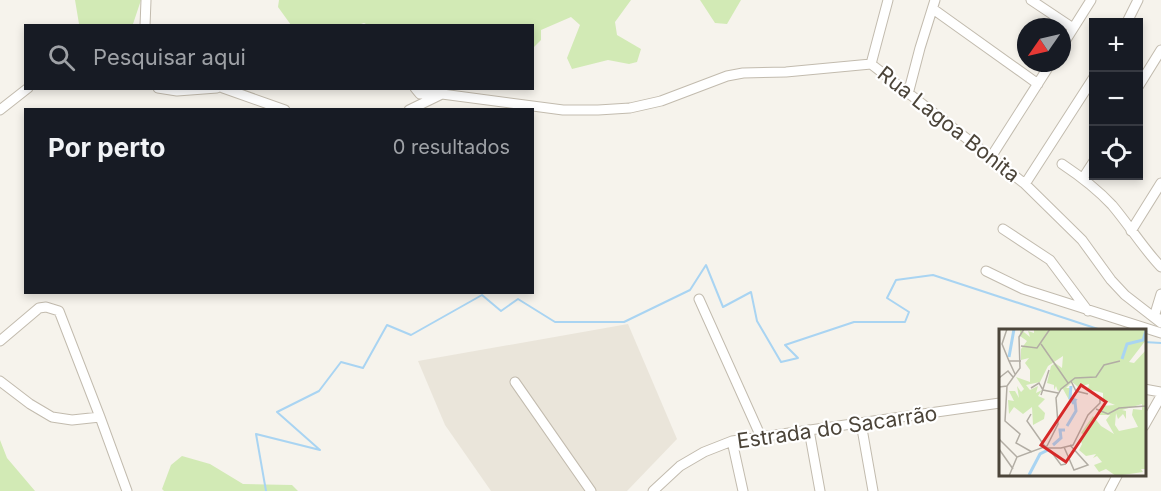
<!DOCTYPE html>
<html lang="pt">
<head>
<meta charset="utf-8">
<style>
  body { margin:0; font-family:Inter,sans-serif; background:#242831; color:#f1f3f6 }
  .controls { position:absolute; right:18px; top:18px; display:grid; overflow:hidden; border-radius:0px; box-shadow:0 3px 9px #0003 }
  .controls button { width:54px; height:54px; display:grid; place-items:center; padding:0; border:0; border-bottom:2px solid #363941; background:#171b24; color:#f1f3f6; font:30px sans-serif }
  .compass { position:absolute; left:1017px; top:18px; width:54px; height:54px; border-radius:50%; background:#171b24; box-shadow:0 3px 9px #0003; rotate:236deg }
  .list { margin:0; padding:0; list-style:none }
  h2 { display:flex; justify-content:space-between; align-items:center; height:78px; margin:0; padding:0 24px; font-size:26px }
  h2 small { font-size:20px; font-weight:400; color:#9ea1a6 }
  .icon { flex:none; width:33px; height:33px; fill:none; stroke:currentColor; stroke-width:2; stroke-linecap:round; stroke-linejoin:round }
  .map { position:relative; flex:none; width:1161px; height:491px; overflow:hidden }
  .search { position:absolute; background:#171b24; box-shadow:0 3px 9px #0003; left:24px; top:24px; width:510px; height:66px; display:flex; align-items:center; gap:15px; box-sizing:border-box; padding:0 21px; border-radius:0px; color:#9ea1a6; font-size:22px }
  .panel { position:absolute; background:#171b24; box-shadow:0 3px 9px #0003; left:24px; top:108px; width:510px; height:186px; border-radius:0px }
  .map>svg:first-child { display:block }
  .residential { fill:#eae5da }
  .green { fill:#d2eab5 }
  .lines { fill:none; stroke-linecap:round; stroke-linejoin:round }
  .stream { stroke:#a9d4f2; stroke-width:2 }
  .minor-casing { stroke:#c2bbae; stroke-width:11 }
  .minor { stroke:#fff; stroke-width:9 }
  .labels { text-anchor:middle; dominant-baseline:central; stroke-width:4.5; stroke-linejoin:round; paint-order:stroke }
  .street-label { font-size:21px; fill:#4b4439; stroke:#fff }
  .inset-river { fill:none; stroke:#a9d4f2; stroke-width:3 }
  .inset-road { fill:none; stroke:#b2ada4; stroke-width:1.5 }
  .view { fill:#d62828; fill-opacity:0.15; stroke:#d62828; stroke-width:3 }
  .inset-edge { fill:none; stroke:#4b4439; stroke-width:3 }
</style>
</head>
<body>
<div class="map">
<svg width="1161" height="491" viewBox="0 0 1161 491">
  <rect width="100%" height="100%" fill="#f6f3ec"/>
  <path class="residential" d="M628 324 677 439 627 491H491L445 425 418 361Z"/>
  <path class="green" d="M75 0H141L133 24 131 25 82 26 79 24Z
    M279 0H631L615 22 617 35 641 49 637 62 629 64 608 60 572 69 567 58 580 25 571 17 541 30V40L533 48 532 26H370L364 23 355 26 291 25 278 7Z
    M700 0H741L727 24 715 23Z
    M0 440 7 458 35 491H0Z
    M182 456 210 464 243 484 292 485 298 491H164L162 489 171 465Z"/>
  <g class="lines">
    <path class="stream" d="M1144 342 1161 343
      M266 491 256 434 320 450 277 412 319 391 341 362 363 368 387 325 411 335 482 295 501 311 518 299 555 322H624L690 290 706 265 723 307 751 292 757 321 781 362 798 358 785 345 854 322H905L909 312 887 298 896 280 933 275 1101 330"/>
    <g class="minor-casing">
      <path id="minor" d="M1031 0 1073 28
        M933 9 1038 84
        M1127 22 1138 0
        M145 26 146 0
        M1062 46 1091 0
        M871 64 888 0
        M1138 87 1161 50
        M158 88 177 91 217 88
        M223 88 285 110
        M415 88 420 94H440
        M908 94 920 48 935 0
        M0 110 28 88
        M409 110 442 94 563 110H598L630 108 661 101 727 76 743 73 786 72 871 64 1025 184 1082 240 1111 280 1125 295 1161 323
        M991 157 1051 63
        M1062 164C1080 176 1097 189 1112 205 1129 225 1143 248 1161 267
        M1083 178 1094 161
        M1025 184 1094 77
        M1003 229 1050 260 1088 311
        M1131 231 1161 183
        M986 271 1023 289 1161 333
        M699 299 761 437
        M1158 318 1154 317 1161 294
        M0 341 39 308 46 307 59 311 100 417 127 491
        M0 381 30 404 52 417 72 420 100 417
        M515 382 591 491
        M1144 389 1161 392
        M861 423 873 491
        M1144 426 1161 396
        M809 430 820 491
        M732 441 743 491
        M653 491 680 466 704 452 732 441 1000 403
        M1109 491 1118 474"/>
    </g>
    <use href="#minor" class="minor"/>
  </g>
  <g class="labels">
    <g class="street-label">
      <text transform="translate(949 124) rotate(38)">Rua Lagoa Bonita</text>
      <text transform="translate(837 427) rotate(-8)">Estrada do Sacarrão</text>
    </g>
  </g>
  <g transform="translate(999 329)">
    <rect width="147" height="147" fill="#f6f3ec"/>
    <path d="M21 0 31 8 29 2 35 4V0H147V11L130 33 135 34 147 21V140H142L144 143 117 147 107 140 100 143 95 136 103 133 98 127 94 129 97 125 87 127 80 121 83 115 81 110 85 106 82 104 94 87 102 97 115 105 107 91 111 86H100L102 77 116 76 104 71V64L89 60 90 55 79 58 73 53 67 59H73L72 68 77 66 70 71 64 60 59 62 57 57 55 61V56L48 54 52 37 56 34 63 39 64 27 49 37 41 53 27 56 31 61 39 57 37 64 43 61 39 67 46 70 39 77 46 84 45 90 34 96 33 78 24 85 15 78 10 85 9 71 15 72 10 62H16L20 69 18 57 22 63 25 60 17 48 31 53V41L26 34 30 29 22 31V20L28 12 21 7ZM143 75V81L134 80 133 86 139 98 120 102 116 96 117 84 119 90 124 85 127 90V82L123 81Z" fill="#d2eab5" fill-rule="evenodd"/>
    <path class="inset-river" d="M10 28 15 0M123 30 128 15 144 11 147 2M68 97 77 82 76 73 73 74 76 71 71 69 72 57M54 116 62 109 61 101H66M30 146 41 125 49 121"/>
    <path class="inset-road" d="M8 0 3 15 10 32M42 15 69 54M22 17 38 19 51 0M16 45 10 32H22M0 49 9 42 14 48M72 52 77 62 89 65M8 57 6 92 21 105 17 114 33 123M0 58 8 57 21 39 20 8 25 0M32 59 40 54 44 61 59 64M42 66 50 41M97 80 109 85 120 79 147 77M32 85 28 92 47 119H62L74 116 89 86 101 74V68M0 110 18 128M65 118 75 141 89 136 71 116M0 120 14 140M51 121 62 136 67 135M10 147 18 128 48 117 59 95 57 69 62 60 76 49 97 48 105 36 121 32"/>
    <path class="view" d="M82 56 107 73 67 133 42 116Z"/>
    <rect width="147" height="147" class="inset-edge"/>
  </g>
</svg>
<div class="controls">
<button>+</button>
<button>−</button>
<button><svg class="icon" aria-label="locate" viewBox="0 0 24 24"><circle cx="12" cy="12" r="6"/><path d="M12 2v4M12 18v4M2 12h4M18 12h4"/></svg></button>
</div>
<svg class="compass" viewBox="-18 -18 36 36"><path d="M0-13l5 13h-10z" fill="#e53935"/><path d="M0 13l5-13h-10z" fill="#9ea1a6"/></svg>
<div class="search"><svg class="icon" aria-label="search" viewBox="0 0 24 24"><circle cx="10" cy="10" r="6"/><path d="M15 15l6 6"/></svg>Pesquisar aqui</div>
<section class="panel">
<h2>Por perto<small>0 resultados</small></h2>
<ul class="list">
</ul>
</section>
</div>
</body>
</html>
